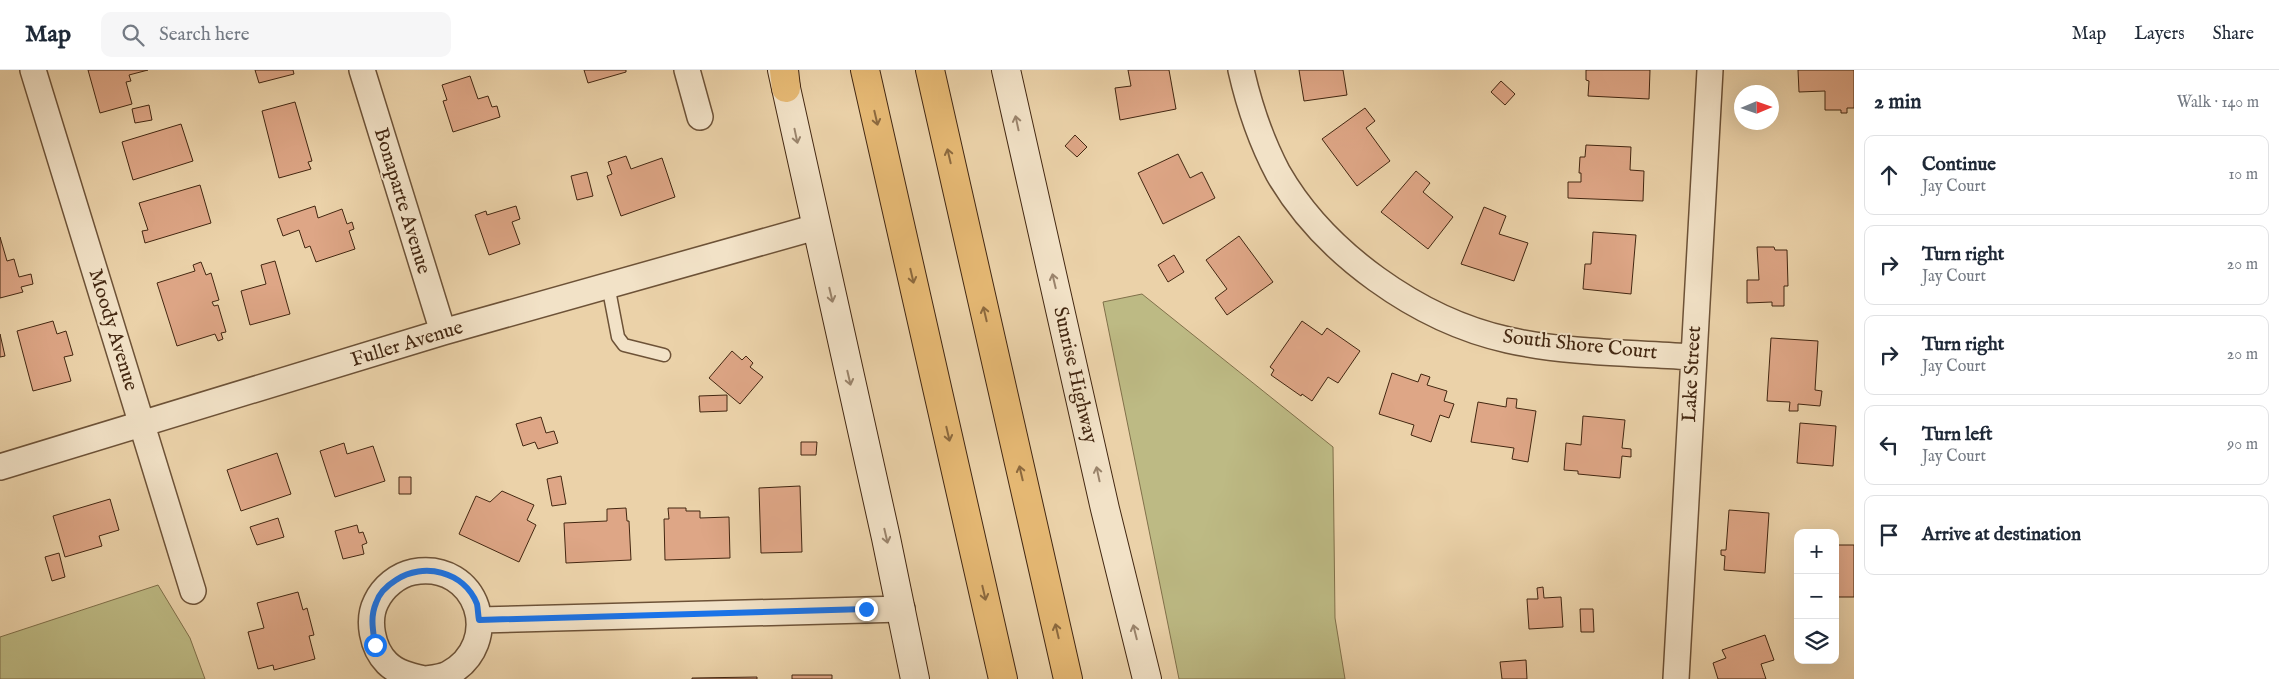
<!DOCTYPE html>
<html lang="en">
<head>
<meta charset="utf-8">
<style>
  body { margin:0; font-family:"IM FELL English",serif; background:#f6f6f7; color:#1f2937 }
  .controls { position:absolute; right:15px; bottom:15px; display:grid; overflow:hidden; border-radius:10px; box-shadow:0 5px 20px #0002 }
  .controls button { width:45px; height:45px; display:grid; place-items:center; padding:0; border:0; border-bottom:1px solid #e0e1e3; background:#fff; color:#1f2937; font:25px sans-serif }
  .compass { position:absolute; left:1734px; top:15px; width:45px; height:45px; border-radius:50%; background:#fff; box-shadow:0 5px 20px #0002; rotate:88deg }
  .stop { position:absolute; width:15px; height:15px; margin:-11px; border:4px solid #1a73e8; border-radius:50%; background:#fff }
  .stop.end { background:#1a73e8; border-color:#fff; box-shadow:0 1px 5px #0008 }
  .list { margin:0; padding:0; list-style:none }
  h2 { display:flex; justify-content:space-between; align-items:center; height:65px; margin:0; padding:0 20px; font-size:21px }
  h2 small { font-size:16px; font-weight:400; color:#747a83 }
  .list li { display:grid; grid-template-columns:32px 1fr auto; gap:15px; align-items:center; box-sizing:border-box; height:80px; margin:0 10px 10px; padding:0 10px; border:1px solid #e0e1e3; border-radius:10px }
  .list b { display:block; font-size:19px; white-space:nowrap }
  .list p { margin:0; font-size:16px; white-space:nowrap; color:#747a83 }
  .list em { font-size:16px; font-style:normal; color:#747a83 }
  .icon { flex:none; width:28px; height:28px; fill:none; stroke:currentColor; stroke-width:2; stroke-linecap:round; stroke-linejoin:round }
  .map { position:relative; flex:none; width:1854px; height:609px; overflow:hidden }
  header { display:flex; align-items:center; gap:30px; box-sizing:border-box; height:70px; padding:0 25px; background:#fff; border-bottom:1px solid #e0e1e3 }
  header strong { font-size:24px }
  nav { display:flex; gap:28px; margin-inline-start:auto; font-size:18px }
  .search { width:350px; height:45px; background:#f6f6f7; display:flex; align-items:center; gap:12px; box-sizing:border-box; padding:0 18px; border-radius:10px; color:#747a83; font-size:19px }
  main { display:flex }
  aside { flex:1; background:#fff }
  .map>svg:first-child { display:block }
  .green { fill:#bdba84; stroke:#80704a }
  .building { fill:#dea686; stroke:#432711 }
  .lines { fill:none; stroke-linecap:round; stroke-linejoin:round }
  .service-casing { stroke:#6d5237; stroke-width:15 }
  .minor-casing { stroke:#6d5237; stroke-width:28 }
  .secondary-casing { stroke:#432711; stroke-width:30 }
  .motorway-casing { stroke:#432711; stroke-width:30 }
  .service { stroke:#f2e2c7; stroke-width:12 }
  .minor { stroke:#f2e2c7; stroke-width:25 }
  .secondary { stroke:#f2e2c7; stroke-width:28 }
  .motorway { stroke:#e6b974; stroke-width:28 }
  .oneway { stroke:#8c693e }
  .oneway2 { stroke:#9a846c }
  .route { stroke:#1a73e8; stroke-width:6 }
  .labels { text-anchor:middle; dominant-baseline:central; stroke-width:4; stroke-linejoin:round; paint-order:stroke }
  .street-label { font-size:20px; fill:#432711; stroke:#f2e2c7 }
</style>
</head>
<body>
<header>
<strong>Map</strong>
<div class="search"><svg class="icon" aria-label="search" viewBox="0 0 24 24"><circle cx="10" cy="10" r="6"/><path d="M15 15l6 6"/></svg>Search here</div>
<nav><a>Map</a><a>Layers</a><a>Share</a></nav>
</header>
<main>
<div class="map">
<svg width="1854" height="609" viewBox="0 0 1854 609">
  <rect width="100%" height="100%" fill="#ebd2a9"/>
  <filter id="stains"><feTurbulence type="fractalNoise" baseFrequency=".004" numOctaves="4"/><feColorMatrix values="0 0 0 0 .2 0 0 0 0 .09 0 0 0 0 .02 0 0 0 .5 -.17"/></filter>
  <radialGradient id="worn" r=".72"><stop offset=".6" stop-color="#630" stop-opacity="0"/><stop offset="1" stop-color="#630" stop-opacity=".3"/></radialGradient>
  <path class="green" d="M1142 224 1333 377 1335 548 1345 609H1179L1103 232Z
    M158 515 190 568 205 609H0V567Z"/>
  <path class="building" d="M88 0H148L129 5 131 11 126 12 132 34 100 43Z
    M255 0H293L294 4 259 13Z
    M584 0H626V2L588 13Z
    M1128 0H1169L1176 39 1120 50 1115 18 1131 16Z
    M1299 0H1343L1347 25 1304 31Z
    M1586 0H1650L1649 29 1588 26 1589 11 1586 10Z
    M1798 0H1854V38H1847V43H1841V40H1825V21L1799 22Z
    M470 6 478 29 488 26 492 37 497 36 500 47 453 62 443 31 447 30 442 15Z
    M1501 11 1515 24 1505 35 1491 22Z
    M295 32 312 91 308 92 311 99 279 108 262 41Z
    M149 35 152 50 135 53 132 39Z
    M1365 38 1375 51 1366 58 1390 91 1357 116 1322 69Z
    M181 54 193 91 133 110 122 72Z
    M1075 65 1087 77 1077 87 1065 76Z
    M1586 75 1631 77 1630 100 1644 101 1643 131 1568 128V112H1581V103H1579L1580 87H1585Z
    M1178 84 1190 108 1202 102 1215 128 1163 154 1138 103Z
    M626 86 631 99 662 88 675 127 621 146 607 106 612 104 608 92Z
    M1416 101 1430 113 1423 122 1453 147 1428 179 1381 142Z
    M587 102 593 126 577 130 571 106Z
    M200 115 211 153 145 173 142 161 148 160 139 133Z
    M315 136 318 148 342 139 347 154 352 152 354 159 349 161 355 179 316 192 310 176 305 178 299 160 283 166 277 149Z
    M516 136 520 149 512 152 520 174 489 185 475 145 486 141 487 145Z
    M1484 137 1506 146 1499 164 1528 173 1514 211 1461 194Z
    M1593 162 1636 165 1631 224 1583 219 1585 194H1591Z
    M1239 166 1273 212 1227 245 1215 228 1227 219 1206 190Z
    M0 167 7 191 14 189 19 207 31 204 33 214 21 217 23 222 0 228Z
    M1757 177H1774L1775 180H1787L1788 216H1784V236H1772V232L1747 233V210H1759Z
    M1174 185 1184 202 1168 212 1158 195Z
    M275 191 290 244 250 255 241 221 266 214 261 195Z
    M201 192 206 205 211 203 219 230 212 232 214 236 218 235 226 262 221 263 223 269 218 271 215 264 177 276 157 213 195 201 193 195Z
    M53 251 57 264 66 261 73 285 64 287 71 311 33 321 17 261Z
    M1302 251 1322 265 1327 258 1360 281 1338 313 1328 307 1312 331 1302 324 1301 326 1271 305 1274 300 1270 297Z
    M0 264 5 286 0 287Z
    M1771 268 1818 271 1815 320 1822 321 1820 336 1798 334V341H1789L1790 332 1767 331Z
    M732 281 742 290 746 286 753 293 750 297 763 307 740 334 709 308Z
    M1392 303 1418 312 1421 304 1430 307 1427 315 1447 321 1444 331 1454 334 1449 348 1440 345 1431 372 1411 365 1414 355 1379 344Z
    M727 325V341L700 342 699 326Z
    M1507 328 1517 329 1516 338 1536 341 1528 392 1512 389 1514 378 1471 372 1478 332 1506 337Z
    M1583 346 1625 350 1622 378 1631 379V387L1622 386 1620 408 1578 404V401L1564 400 1566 373 1581 375Z
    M541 347 546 363 554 361 558 373 538 379 535 372 523 376 516 354Z
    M1800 353 1836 356 1833 396 1797 393Z
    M801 372H817L816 385H801Z
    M344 373 347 384 373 376 385 411 335 427 320 381Z
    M277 383 291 424 241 441 227 400Z
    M561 406 566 434 552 436 547 409Z
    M399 407H411V424H399Z
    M800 416 802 482 761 483 759 418Z
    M502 421 534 435 527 450 536 455 519 492 459 464 476 426 490 432Z
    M110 429 119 460 99 466 102 476 65 487 53 446Z
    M626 438 627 451H629L631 490 566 493 564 453 607 451V439Z
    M668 438H686V441H700V448L729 447 730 488 665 490 664 449H669Z
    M1729 440 1769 443 1765 503 1724 500 1725 486 1721 485V480H1726Z
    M278 448 284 467 257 475 250 457Z
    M357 455 359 463 363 462 367 473 362 475 364 484 343 489 335 461Z
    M1836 475H1854V527H1835Z
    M59 483 65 507 52 511 45 487Z
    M1543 517 1544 528 1561 527 1563 557 1529 559 1527 529H1538L1537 518Z
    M298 522 303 540 307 538 314 565 309 566 315 589 274 600 273 595 258 599 248 562 264 558 257 533Z
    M1580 539H1593L1594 562H1581Z
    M1765 565 1774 590 1761 594 1766 609H1718L1713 593 1726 588 1722 580Z
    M1526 590 1527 609H1502L1500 592Z
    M792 605H832V609H792Z
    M757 607V609H692V608Z"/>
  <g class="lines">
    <g class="service-casing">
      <path id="service" d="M608 215 618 267 624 275 664 285"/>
    </g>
    <g class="minor-casing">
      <path id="minor" d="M33 0 193 521
        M362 0 443 262
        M687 0 700 47
        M1241 0C1249 35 1261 71 1278 103 1324 183 1418 250 1508 270 1565 283 1634 283 1693 287
        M0 397 443 262 816 157
        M479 550 902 539
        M424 609C411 606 397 603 387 593 372 578 367 550 376 532 383 517 398 505 413 502 478 490 505 573 448 604 442 607 433 608 426 609
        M1676 609 1710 0"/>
    </g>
    <g class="secondary-casing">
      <path id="secondary" d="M782 0 886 468 915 609
        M1006 0 1105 439 1147 609"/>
    </g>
    <g class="motorway-casing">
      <path id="motorway" d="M784 0 786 18
        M865 0 1003 609
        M930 0 1068 609"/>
    </g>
    <use href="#service" class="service"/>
    <use href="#minor" class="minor"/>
    <use href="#secondary" class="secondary"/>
    <use href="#motorway" class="motorway"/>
  </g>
  <defs><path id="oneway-shaft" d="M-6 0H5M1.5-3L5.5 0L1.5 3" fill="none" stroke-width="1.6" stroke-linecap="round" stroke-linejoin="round" transform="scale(1.25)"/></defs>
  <g class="oneway">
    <use href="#oneway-shaft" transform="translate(876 48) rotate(77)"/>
    <use href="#oneway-shaft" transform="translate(949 86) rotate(-103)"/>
    <use href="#oneway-shaft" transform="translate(912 206) rotate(77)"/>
    <use href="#oneway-shaft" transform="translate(985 244) rotate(-103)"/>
    <use href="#oneway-shaft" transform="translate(948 364) rotate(77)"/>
    <use href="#oneway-shaft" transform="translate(1021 403) rotate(-103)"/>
    <use href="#oneway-shaft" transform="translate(984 523) rotate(77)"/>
    <use href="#oneway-shaft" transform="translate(1057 561) rotate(-103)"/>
  </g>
  <g class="oneway2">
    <use href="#oneway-shaft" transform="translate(1017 53) rotate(-102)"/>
    <use href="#oneway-shaft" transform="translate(796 66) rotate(78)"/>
    <use href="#oneway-shaft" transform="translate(1054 211) rotate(-103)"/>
    <use href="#oneway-shaft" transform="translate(831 225) rotate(77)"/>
    <use href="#oneway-shaft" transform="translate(849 308) rotate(77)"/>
    <use href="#oneway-shaft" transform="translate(1098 404) rotate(-102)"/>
    <use href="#oneway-shaft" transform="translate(886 466) rotate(77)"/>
    <use href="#oneway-shaft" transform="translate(1135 562) rotate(-104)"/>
  </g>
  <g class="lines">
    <path class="route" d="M375 575C373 560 370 547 376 533 379 523 388 515 396 510 423 492 464 501 477 534 478 539 478 545 479 550L866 539"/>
  </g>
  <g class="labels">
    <g class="street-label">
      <text transform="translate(402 131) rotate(73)">Bonaparte Avenue</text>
      <text transform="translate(113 260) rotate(73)">Moody Avenue</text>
      <text transform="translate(407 274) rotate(-17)">Fuller Avenue</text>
      <text transform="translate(1580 275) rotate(6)">South Shore Court</text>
      <text transform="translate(1692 304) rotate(-87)">Lake Street</text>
      <text transform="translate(1075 305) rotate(77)">Sunrise Highway</text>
    </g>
  </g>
  <rect width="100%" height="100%" filter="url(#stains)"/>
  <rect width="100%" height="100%" fill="url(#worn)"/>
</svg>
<div class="controls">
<button>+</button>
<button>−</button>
<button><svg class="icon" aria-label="layers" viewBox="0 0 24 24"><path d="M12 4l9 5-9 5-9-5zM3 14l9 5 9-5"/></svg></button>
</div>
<svg class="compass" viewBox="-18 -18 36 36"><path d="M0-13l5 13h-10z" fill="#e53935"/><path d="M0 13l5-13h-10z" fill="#747a83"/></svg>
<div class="stop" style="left:375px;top:575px"></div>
<div class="stop end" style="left:866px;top:539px"></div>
</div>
<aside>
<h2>2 min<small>Walk · 140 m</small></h2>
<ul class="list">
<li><svg class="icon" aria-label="ahead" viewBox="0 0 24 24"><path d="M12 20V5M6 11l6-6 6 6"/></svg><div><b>Continue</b><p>Jay Court</p></div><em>10 m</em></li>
<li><svg class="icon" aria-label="right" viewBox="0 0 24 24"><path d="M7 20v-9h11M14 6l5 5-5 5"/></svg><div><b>Turn right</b><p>Jay Court</p></div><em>20 m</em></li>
<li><svg class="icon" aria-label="right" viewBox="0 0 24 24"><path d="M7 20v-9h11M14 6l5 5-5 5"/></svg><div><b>Turn right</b><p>Jay Court</p></div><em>20 m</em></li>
<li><svg class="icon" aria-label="left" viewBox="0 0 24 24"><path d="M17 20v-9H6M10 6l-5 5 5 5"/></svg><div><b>Turn left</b><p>Jay Court</p></div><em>90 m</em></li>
<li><svg class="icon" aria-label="arrive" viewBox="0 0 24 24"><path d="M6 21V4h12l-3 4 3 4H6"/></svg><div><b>Arrive at destination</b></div></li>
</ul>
</aside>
</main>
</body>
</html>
